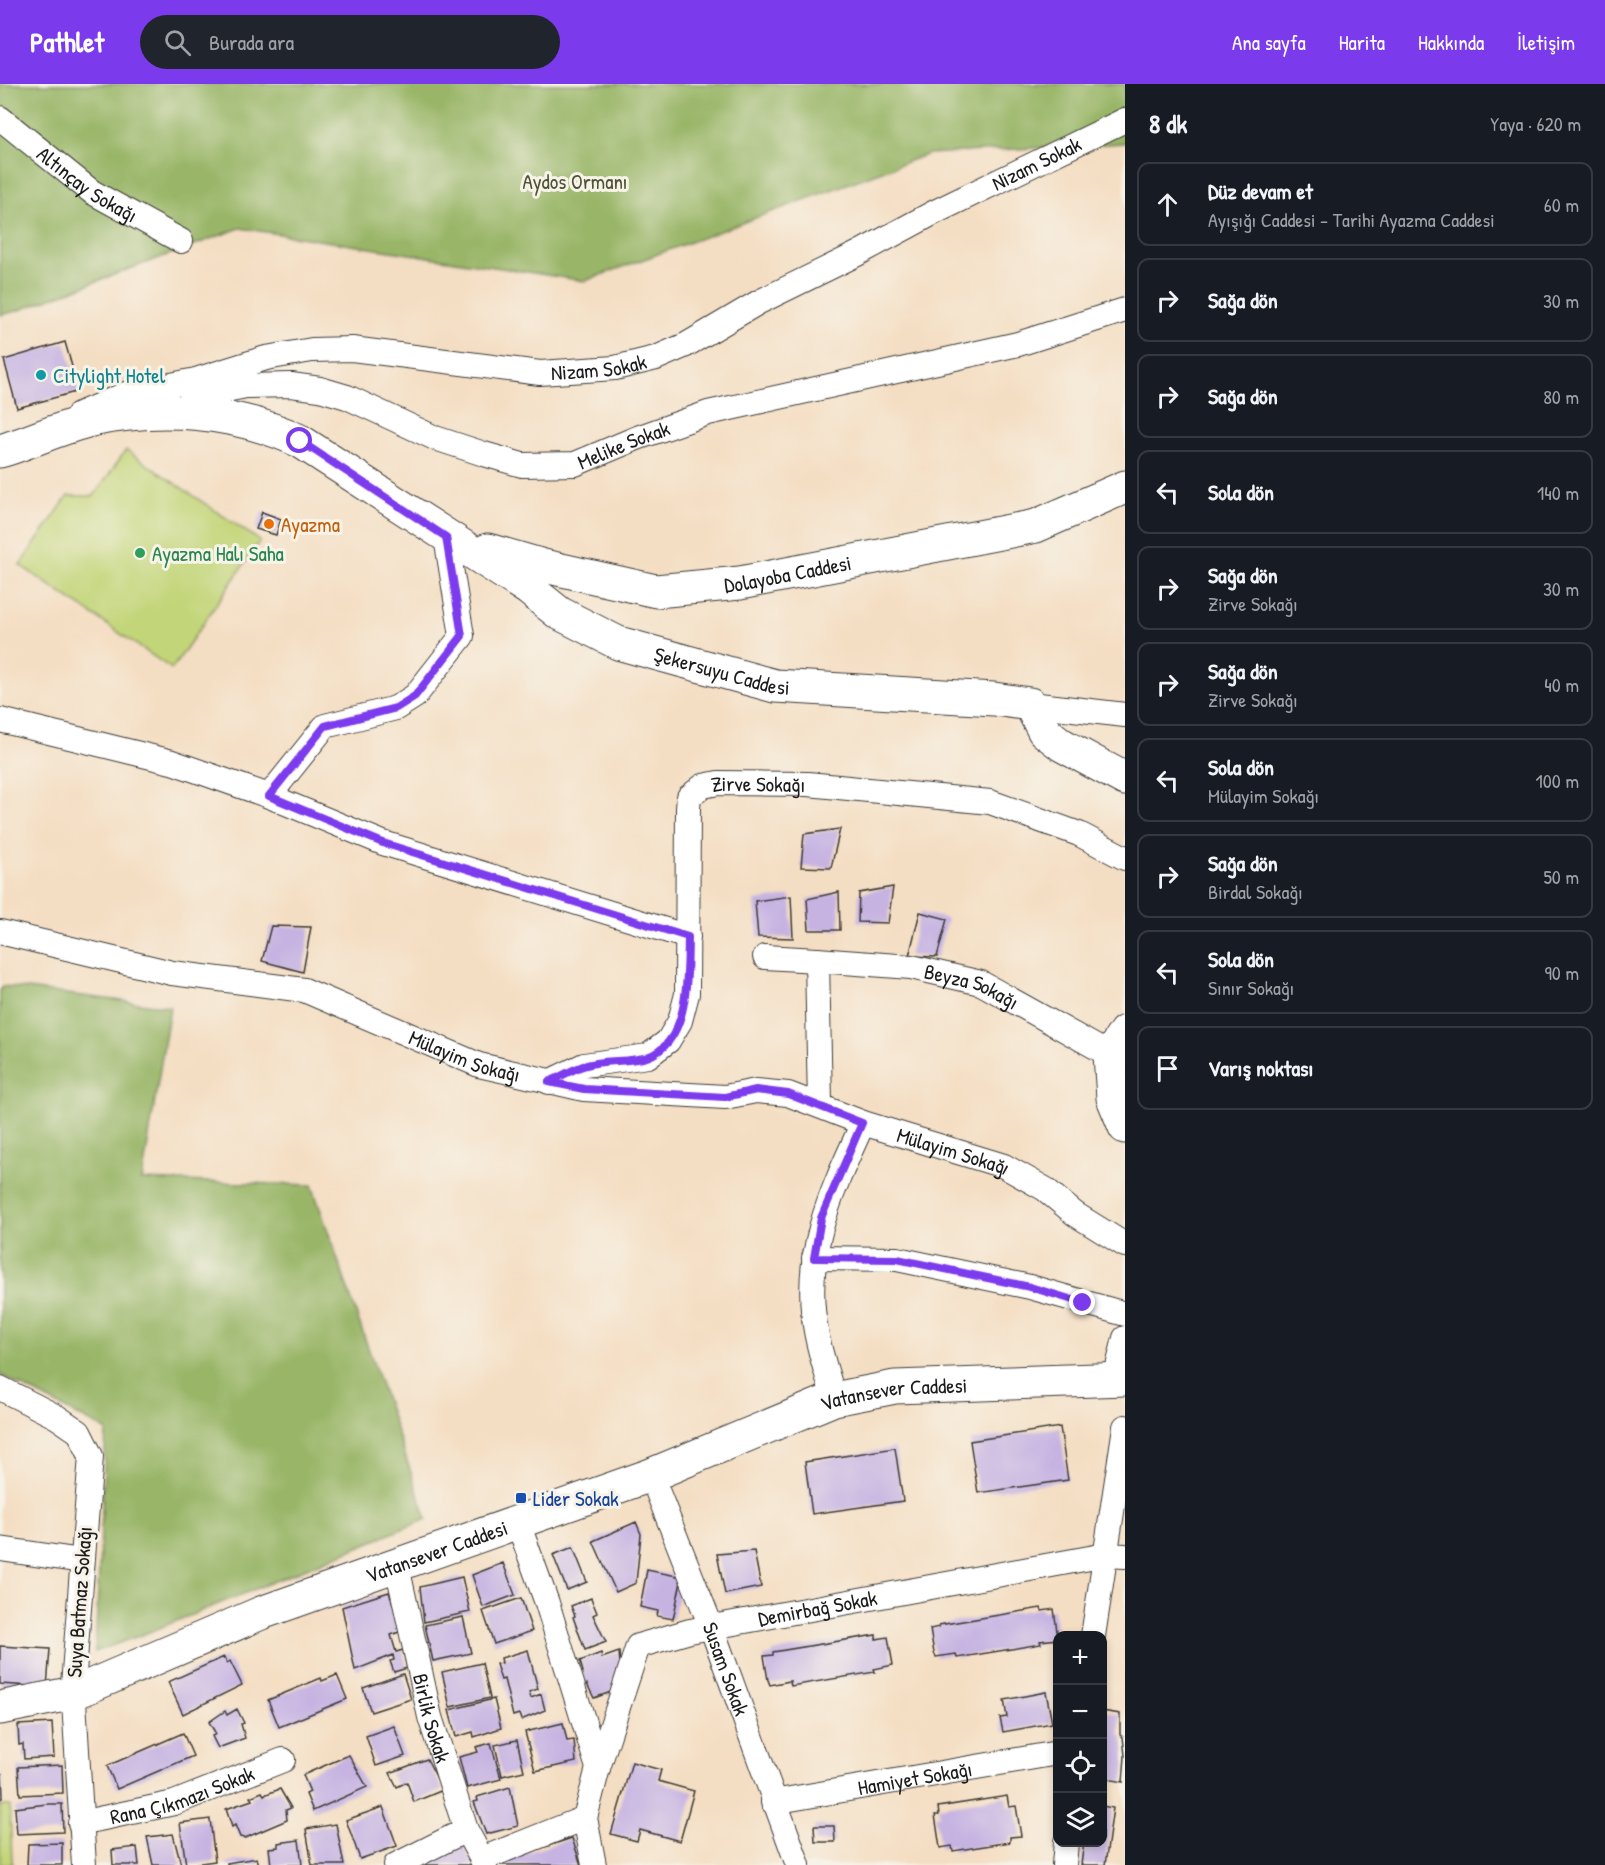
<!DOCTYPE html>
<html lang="tr">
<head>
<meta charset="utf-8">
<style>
  body { margin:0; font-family:"Patrick Hand",sans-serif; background:#20242c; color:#f1f3f6 }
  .controls { position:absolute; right:18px; bottom:18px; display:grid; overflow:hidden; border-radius:12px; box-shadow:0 3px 9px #0003 }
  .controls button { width:54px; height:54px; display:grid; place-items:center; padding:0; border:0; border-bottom:2px solid #363941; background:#171b24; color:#f1f3f6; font:30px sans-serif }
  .stop { position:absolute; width:18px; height:18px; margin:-14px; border:4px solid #7c3aed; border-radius:50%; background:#fff }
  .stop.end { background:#7c3aed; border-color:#fff; box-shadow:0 2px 6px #0008 }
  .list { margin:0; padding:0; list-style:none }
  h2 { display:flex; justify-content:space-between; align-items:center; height:78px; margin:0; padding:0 24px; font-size:26px }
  h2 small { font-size:20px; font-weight:400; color:#9ea1a6 }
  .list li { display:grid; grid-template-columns:39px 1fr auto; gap:18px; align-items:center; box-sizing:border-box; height:84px; margin:0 12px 12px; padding:0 12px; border:2px solid #363941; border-radius:12px }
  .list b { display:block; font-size:22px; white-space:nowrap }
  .list p { margin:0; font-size:20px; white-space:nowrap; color:#9ea1a6 }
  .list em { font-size:20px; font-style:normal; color:#9ea1a6 }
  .icon { flex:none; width:33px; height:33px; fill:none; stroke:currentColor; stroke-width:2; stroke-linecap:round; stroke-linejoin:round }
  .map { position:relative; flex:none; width:1125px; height:1781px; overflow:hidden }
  header { display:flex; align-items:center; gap:36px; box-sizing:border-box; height:84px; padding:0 30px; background:#7c3aed; color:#fff }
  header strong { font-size:28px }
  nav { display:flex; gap:33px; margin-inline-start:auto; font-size:21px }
  .search { width:420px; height:54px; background:#20242c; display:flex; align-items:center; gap:15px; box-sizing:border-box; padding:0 21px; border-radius:33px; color:#9ea1a6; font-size:22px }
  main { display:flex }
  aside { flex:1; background:#171b24 }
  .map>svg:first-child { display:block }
  .green { fill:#c2d578; stroke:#6f784a; stroke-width:1.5 }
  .forest { fill:#99b668; stroke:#5a6942; stroke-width:1.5 }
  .building { fill:#c6b3e2 }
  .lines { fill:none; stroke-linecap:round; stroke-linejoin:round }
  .street-casing { stroke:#3c3935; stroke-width:26 }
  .secondary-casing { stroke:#3c3935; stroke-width:35 }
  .street { stroke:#fff; stroke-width:24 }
  .secondary { stroke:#fff; stroke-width:33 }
  .route { stroke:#7c3aed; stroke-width:8 }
  .culture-dot { fill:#0f9aa8; stroke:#f7f3e8; stroke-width:2 }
  .food-dot { fill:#e8710a; stroke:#f7f3e8; stroke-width:2 }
  .leisure-dot { fill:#2e9e5b; stroke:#f7f3e8; stroke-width:2 }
  .transit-dot { fill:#1a4fb4; stroke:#f7f3e8; stroke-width:2 }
  .labels { text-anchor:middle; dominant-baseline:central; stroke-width:6; stroke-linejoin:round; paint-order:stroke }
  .street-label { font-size:21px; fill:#1c1c1c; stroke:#f7f3e8 }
  .park-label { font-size:21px; fill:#4e5438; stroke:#f7f3e8 }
  .culture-label { font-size:21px; fill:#0d838f; stroke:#f7f3e8; text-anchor:start }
  .food-label { font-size:21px; fill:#c56008; stroke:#f7f3e8; text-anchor:start }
  .leisure-label { font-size:21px; fill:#27864d; stroke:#f7f3e8; text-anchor:start }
  .transit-label { font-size:21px; fill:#164399; stroke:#f7f3e8; text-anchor:start }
</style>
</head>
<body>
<header>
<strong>Pathlet</strong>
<div class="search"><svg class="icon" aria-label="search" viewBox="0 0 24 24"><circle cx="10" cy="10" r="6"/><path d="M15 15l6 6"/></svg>Burada ara</div>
<nav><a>Ana sayfa</a><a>Harita</a><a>Hakkında</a><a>İletişim</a></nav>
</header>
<main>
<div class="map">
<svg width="1125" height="1781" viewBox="0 0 1125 1781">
  <rect width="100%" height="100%" fill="#f7f3e8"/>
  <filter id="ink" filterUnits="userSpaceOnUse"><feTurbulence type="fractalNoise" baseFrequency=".0167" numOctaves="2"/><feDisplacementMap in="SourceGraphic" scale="12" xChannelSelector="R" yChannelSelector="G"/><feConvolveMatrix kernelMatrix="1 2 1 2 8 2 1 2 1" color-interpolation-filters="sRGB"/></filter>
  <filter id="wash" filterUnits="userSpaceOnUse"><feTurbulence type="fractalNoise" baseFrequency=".008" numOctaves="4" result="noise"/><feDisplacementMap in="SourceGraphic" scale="24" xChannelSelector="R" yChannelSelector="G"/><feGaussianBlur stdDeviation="1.35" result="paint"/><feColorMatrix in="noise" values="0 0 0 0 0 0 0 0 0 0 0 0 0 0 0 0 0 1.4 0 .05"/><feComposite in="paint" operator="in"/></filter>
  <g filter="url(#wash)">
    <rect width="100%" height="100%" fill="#f4dec3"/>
    <path class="green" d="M126 366 260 457 172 585 20 481 68 412H94Z
      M0 1722H10L12 1781H0Z"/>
    <path class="forest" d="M0 0H1125V59L928 70 585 197 240 144 17 227 0 231Z
      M3 902 170 923 142 1096 312 1101 427 1435 152 1547 95 1568 106 1346 0 1291V907Z"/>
    <g id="blocks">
      <path class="building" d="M65 258 79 307 17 324 4 276Z
        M262 428 281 435 276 451 256 445Z
        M840 745 831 784 801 783 804 750Z
        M893 803 888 839 858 838 859 809Z
        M839 808 840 846H809L807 815Z
        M791 812 793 854 758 853 755 817Z
        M920 828 947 835 937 873 909 872Z
        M271 842 311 843 303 888 262 877Z
        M1060 1343 1068 1396 978 1409 970 1357Z
        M895 1364 903 1417 812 1430 805 1378Z
        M636 1438 641 1450 636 1499 616 1508 593 1457Z
        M573 1463 587 1498 567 1506 553 1471Z
        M754 1467 761 1503 725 1510 717 1470Z
        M503 1479 515 1511 483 1523 472 1491Z
        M647 1486 682 1493 673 1535 657 1532 658 1527 640 1523Z
        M462 1493 470 1528 424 1538 420 1503Z
        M389 1508 402 1547 391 1551 396 1568 403 1566 407 1584 394 1588 390 1577 394 1576 393 1571 355 1586 342 1523Z
        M521 1514 532 1547 494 1560 483 1527Z
        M591 1514 597 1529 593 1531 606 1558 585 1566 573 1533 575 1532 571 1522Z
        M1041 1524 1042 1527 1054 1525 1058 1555 1040 1557 1041 1560 957 1574 956 1570 936 1573 934 1569 930 1545 939 1543V1541Z
        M463 1533 471 1569 433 1577 425 1541Z
        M876 1551V1555L888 1553 893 1581 874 1585 875 1588 791 1602 790 1597 770 1601 768 1596 764 1572 773 1571V1568Z
        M0 1562 50 1565 47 1603 0 1600Z
        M528 1566 538 1605 529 1608 531 1614 541 1610 545 1626 521 1636 519 1630 513 1632 504 1595 501 1596 496 1580 502 1579 501 1574Z
        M619 1568 622 1604 594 1614 587 1600 583 1602 577 1590 583 1588 580 1577 601 1569 602 1574Z
        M224 1573 227 1579 230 1577 242 1601 183 1630 168 1598Z
        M482 1579 490 1614 450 1623 442 1588Z
        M403 1590 411 1615 371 1628 363 1604Z
        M337 1591 347 1615 279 1643 268 1616 321 1594 322 1597Z
        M1046 1608 1052 1639 1003 1648 1000 1634 1007 1633 1004 1616Z
        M494 1615 501 1644 474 1653 473 1648 456 1653 449 1626Z
        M237 1625 244 1639 241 1640 245 1654 218 1664 212 1652 216 1650 209 1638 225 1627 227 1631Z
        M1102 1627 1120 1630V1651L1123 1653 1125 1672 1123 1698 1102 1694Z
        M52 1639 54 1673 24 1675 23 1660 19 1661 18 1641Z
        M563 1639 567 1657 574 1656 576 1678 535 1687 525 1648Z
        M394 1642 405 1672 376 1682 366 1652Z
        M183 1649 193 1672 117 1705 107 1682Z
        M517 1656 524 1687 502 1692 495 1661Z
        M491 1659 501 1695 467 1704 459 1673 478 1668 476 1663Z
        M349 1671 367 1703 313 1727 306 1710 310 1708 303 1691Z
        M427 1675 443 1706 414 1718 407 1698 397 1703 390 1689Z
        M632 1678 661 1686 658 1697 694 1707 680 1757 640 1746 637 1757 611 1750Z
        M62 1681 63 1709 20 1711 18 1683Z
        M0 1690H2L3 1714 0 1715Z
        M510 1703 518 1742 486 1750 474 1718 478 1717 477 1713Z
        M280 1705 291 1724 286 1726 287 1736 245 1754 240 1753 235 1741 232 1743 226 1725 252 1716 250 1713 262 1708 264 1711Z
        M1007 1712 1009 1723 1016 1722 1021 1752 1010 1753V1758L953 1767 952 1762 940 1764 935 1731H939L938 1723Z
        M47 1720H62L63 1748 17 1750 15 1724Z
        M1102 1722 1113 1724 1105 1781H1081L1084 1758H1102Z
        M383 1723 397 1762 360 1775 346 1736Z
        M210 1735 215 1777 186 1781 180 1739Z
        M336 1740 344 1781H312L306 1745Z
        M814 1742H834L835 1758H815Z
        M173 1750 181 1781H153L147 1753Z
        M572 1754 581 1781H500L499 1778Z
        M299 1756 302 1781H271L269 1764 278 1763V1759Z
        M462 1756 473 1781H423L420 1773Z
        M62 1759V1781H27L28 1760Z
        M137 1763 139 1781H113L112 1766Z
        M257 1774 259 1781H227V1779Z"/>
    </g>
  </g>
  <g filter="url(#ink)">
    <use href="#blocks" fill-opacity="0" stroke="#3c3935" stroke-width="1.5"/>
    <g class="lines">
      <g class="street-casing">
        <g id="street">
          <path id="s1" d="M0 34 92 108 181 157"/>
          <path id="s2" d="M191 313 246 302 291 301 320 305 347 313 435 354 484 370 522 381 575 380 637 354 708 329 1018 260 1125 226"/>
          <path id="s3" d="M79 330 126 310 196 296 266 274 312 266 352 265 540 289 615 284 656 274 686 261 759 218 857 170 935 128 1125 36"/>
          <path d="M1030 620 1125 631"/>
          <path d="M0 636 172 678 269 712 383 759 688 853"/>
          <path d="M269 712 325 642 396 624 415 612 462 552 446 453"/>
          <path id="s4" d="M0 848 172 889 304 906 479 981 584 1005 725 1013 756 1007 788 1010 863 1039 1004 1082 1045 1105 1075 1130 1125 1161"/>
          <path d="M765 873 817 876"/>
          <path id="s5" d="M549 998 584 981 648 972 668 957 680 937 687 910 688 724 689 713 703 702 718 699 808 700 990 718 1079 750 1125 774"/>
          <path id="s6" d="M820 1020 817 876 911 883 981 899 1110 971 1125 977"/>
          <path d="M814 1174 897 1175 1030 1203 1125 1230"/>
          <path d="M1115 1295 1125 1254"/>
          <path d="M0 1304 57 1333 79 1348 91 1372 73 1601 84 1781"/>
          <path d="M834 1315C828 1292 820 1270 816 1247 801 1170 832 1107 863 1039"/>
          <path id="s7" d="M651 1391 712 1545 798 1781"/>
          <path d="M518 1439 547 1519 598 1684 585 1734 594 1781"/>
          <path d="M0 1465 82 1477"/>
          <path id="s8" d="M397 1482 430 1633 466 1746 485 1781"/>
          <path d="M1093 1552 1125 1343"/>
          <path id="s9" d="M598 1684 638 1562 690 1547 1106 1471 1125 1472"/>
          <path id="s10" d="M773 1718 1058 1669"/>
          <path id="s11" d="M80 1739 174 1719 283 1676"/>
          <path d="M482 1775 585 1734"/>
          <path d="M396 1781 466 1746"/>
          <path d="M1064 1781 1066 1758"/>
        </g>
      </g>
      <g class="secondary-casing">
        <g id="secondary">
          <path id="s12" d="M0 367C31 358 61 343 92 336 161 321 236 327 300 357L529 505 559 529 618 559 775 602 994 615 1030 620 1044 647 1062 661 1125 695"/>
          <path id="s13" d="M488 466 544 482 656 507 740 499 1036 442 1125 403"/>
          <path d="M1125 948 1110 971 1113 1014 1125 1043"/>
          <path id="s14" d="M0 1624 74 1609 261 1529 651 1391 834 1315 895 1303 1125 1295"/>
        </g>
      </g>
      <use href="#street" class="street"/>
      <use href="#secondary" class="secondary"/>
    </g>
  </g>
  <g class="lines" filter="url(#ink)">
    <path class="route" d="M300 357 446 453 462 552 415 612 396 624 325 642 269 712 383 759 688 853C687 889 691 958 647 973 627 979 603 975 583 982 571 986 560 993 549 998L584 1005 725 1013 756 1006 788 1010 862 1039 821 1134 814 1174 897 1175 1030 1203 1083 1219"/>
  </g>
  <circle class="culture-dot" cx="41" cy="291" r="6"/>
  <circle class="food-dot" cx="269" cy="440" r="6"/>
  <circle class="leisure-dot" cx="140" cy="469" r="6"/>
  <rect class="transit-dot" x="515" y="1408" width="12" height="12" rx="3"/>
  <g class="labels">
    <g class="street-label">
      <text stroke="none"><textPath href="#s3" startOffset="1017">Nizam Sokak</textPath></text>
      <text stroke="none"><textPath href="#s1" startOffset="110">Altınçay Sokağı</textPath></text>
      <text stroke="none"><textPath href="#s3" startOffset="531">Nizam Sokak</textPath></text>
      <text stroke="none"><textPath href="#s2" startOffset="452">Melike Sokak</textPath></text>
      <text stroke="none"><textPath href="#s13" startOffset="306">Dolayoba Caddesi</textPath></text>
      <text stroke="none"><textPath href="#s12" startOffset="795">Şekersuyu Caddesi</textPath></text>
      <text stroke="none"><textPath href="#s5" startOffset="450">Zirve Sokağı</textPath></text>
      <text stroke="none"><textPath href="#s6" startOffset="302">Beyza Sokağı</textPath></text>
      <text stroke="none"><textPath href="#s4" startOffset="484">Mülayim Sokağı</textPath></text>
      <text stroke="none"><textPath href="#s4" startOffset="988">Mülayim Sokağı</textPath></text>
      <text stroke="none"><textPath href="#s14" startOffset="951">Vatansever Caddesi</textPath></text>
      <text stroke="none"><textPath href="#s14" startOffset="465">Vatansever Caddesi</textPath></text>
      <text transform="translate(79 1518) rotate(-86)">Suya Batmaz Sokağı</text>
      <text stroke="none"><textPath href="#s9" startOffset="312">Demirbağ Sokak</textPath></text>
      <text stroke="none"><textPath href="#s7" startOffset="208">Susam Sokak</textPath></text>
      <text stroke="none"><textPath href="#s8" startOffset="156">Birlik Sokak</textPath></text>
      <text stroke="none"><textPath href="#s10" startOffset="144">Hamiyet Sokağı</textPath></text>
      <text stroke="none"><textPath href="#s11" startOffset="106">Rana Çıkmazı Sokak</textPath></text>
    </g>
    <g class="park-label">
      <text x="575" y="97">Aydos Ormanı</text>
    </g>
    <g class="culture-label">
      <text x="53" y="291">Citylight Hotel</text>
    </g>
    <g class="food-label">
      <text x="281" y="440">Ayazma</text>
    </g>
    <g class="leisure-label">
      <text x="152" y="469">Ayazma Halı Saha</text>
    </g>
    <g class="transit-label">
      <text x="533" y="1414">Lider Sokak</text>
    </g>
  </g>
</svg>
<div class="controls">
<button>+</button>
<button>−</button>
<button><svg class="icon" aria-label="locate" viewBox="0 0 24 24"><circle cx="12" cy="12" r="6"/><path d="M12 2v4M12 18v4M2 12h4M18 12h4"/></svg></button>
<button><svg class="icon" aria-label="layers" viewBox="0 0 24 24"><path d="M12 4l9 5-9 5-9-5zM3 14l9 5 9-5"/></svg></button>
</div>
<div class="stop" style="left:300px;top:357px"></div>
<div class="stop end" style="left:1083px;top:1219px"></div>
</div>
<aside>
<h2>8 dk<small>Yaya · 620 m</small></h2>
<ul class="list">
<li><svg class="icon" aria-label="ahead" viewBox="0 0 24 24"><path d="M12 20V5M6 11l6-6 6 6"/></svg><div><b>Düz devam et</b><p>Ayışığı Caddesi - Tarihi Ayazma Caddesi</p></div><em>60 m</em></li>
<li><svg class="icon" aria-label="right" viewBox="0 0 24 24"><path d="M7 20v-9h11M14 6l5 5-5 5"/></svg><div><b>Sağa dön</b></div><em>30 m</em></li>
<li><svg class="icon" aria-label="right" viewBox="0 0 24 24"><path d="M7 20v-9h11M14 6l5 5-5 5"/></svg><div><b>Sağa dön</b></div><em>80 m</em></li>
<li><svg class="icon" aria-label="left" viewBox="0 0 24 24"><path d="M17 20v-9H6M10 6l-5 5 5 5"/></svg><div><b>Sola dön</b></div><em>140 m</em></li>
<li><svg class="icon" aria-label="right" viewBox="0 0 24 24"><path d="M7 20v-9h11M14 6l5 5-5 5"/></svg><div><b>Sağa dön</b><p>Zirve Sokağı</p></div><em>30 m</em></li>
<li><svg class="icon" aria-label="right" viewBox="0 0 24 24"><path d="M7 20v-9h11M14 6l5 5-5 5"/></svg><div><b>Sağa dön</b><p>Zirve Sokağı</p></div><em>40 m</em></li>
<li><svg class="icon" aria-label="left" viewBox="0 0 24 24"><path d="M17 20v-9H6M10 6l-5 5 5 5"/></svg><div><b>Sola dön</b><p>Mülayim Sokağı</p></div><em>100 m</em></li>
<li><svg class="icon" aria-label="right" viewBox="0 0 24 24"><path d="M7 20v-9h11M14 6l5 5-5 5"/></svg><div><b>Sağa dön</b><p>Birdal Sokağı</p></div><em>50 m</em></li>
<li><svg class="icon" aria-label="left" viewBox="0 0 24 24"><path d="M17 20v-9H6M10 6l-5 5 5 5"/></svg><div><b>Sola dön</b><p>Sınır Sokağı</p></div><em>90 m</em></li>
<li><svg class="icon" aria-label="arrive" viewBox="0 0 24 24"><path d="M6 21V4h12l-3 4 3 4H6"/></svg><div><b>Varış noktası</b></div></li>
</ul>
</aside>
</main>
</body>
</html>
